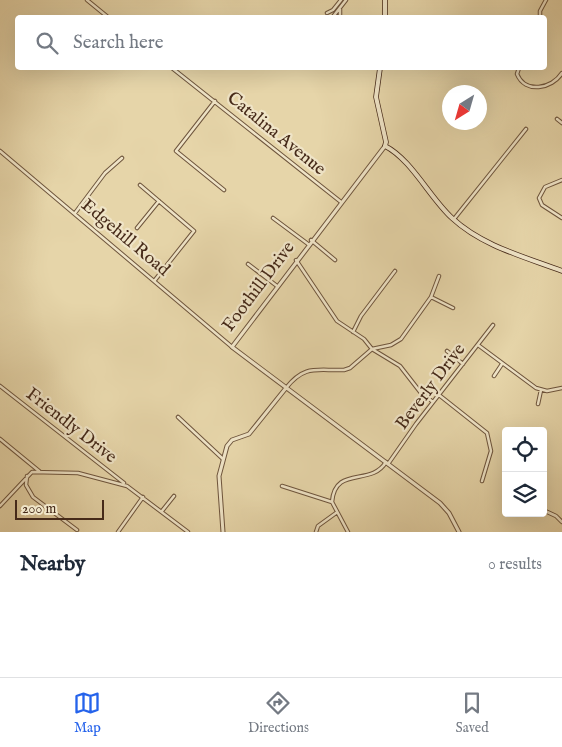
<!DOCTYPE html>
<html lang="en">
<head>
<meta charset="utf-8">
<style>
  body { margin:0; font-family:"IM FELL English",serif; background:#f6f6f7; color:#1f2937 }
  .controls { position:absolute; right:15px; bottom:15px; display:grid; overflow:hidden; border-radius:5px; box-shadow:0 5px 20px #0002 }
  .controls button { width:45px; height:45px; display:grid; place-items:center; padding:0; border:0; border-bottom:1px solid #e0e1e3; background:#fff; color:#1f2937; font:25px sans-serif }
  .compass { position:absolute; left:442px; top:85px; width:45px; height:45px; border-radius:50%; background:#fff; box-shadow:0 5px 20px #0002; rotate:217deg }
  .scale { position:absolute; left:15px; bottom:12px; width:89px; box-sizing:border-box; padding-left:5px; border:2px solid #462a19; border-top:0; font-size:14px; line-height:18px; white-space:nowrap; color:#462a19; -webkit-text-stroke:4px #efe4c7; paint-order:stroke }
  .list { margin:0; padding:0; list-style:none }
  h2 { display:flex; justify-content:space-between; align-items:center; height:65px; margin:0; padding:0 20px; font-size:21px }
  h2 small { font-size:16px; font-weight:400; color:#747a83 }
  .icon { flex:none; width:28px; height:28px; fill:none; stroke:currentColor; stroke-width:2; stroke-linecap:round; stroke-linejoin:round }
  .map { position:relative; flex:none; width:562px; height:532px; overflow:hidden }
  .search { position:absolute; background:#fff; box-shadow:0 5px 20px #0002; left:15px; right:15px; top:15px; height:55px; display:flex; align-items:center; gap:12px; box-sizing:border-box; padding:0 18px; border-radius:5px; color:#747a83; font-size:19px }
  .sheet { height:145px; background:#fff }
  nav { display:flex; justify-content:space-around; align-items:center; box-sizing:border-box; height:70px; border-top:1px solid #e0e1e3; background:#fff; font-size:14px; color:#747a83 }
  nav a { display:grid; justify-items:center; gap:2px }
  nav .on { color:#2563eb }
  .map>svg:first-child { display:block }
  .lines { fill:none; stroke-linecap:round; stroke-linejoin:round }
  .minor-casing { stroke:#6e553d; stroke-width:4.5 }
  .tertiary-casing { stroke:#6e553d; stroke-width:5 }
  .secondary-casing { stroke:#462a19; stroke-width:5.5 }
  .minor { stroke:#efe4c7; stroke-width:2.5 }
  .tertiary { stroke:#efe4c7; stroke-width:3 }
  .secondary { stroke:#efe4c7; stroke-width:4 }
  .labels { text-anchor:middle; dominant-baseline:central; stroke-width:4.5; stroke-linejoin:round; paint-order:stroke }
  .street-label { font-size:18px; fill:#462a19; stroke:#efe4c7 }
</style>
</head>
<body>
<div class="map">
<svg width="562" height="532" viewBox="0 0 562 532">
  <rect width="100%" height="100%" fill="#e6d5a9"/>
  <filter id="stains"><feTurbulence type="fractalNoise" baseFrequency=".004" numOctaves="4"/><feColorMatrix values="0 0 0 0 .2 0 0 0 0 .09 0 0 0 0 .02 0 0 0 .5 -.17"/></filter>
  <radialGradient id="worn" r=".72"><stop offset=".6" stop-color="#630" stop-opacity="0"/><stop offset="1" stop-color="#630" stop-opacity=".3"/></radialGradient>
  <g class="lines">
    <g class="minor-casing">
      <path id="minor" d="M87 0 109 18
        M340 9V16
        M327 13 333 10 341 0
        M332 18 346 0
        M540 18V11L546 0
        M172 68 341 202
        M519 68 517 74C525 94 552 89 562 73
        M215 101 176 151 224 190
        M557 119 562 123
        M0 151 232 347
        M562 180 545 187 539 198 542 205 562 218
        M140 185 194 231 155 280
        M75 213 105 173 122 158
        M273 218 308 244
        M454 219 526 129
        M137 228 159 201
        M311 240 335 260
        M296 260 337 321 364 339 372 349 400 366 421 393 433 402
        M248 264 277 286
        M431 297 453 308
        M353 332 361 316 395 271
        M478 345 536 388 547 391 562 388
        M447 351 463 364
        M494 376 502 364
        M0 386 124 483
        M286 388C305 364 317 371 344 370L350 368 372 349 391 345 401 339 431 297 439 276
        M439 395 487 433 491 451 482 481
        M538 404 541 390
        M178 417 223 459
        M0 439 39 471
        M388 464 416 424 493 325
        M27 476 26 485 33 497 77 530
        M282 486 332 502
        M0 506 32 472 78 473 127 486 188 532
        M543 510 556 516 562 522
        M162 511 174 496
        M118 532 143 497
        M316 532 318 526 336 513
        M348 532 332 502C335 465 371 487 386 462"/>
    </g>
    <g class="tertiary-casing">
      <path id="tertiary" d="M385 146 232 347 440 503 449 513 459 532
        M223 532 219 476 227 446 232 440 249 434 286 388"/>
    </g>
    <g class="secondary-casing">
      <path id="secondary" d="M385 0V18
        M380 68 376 97 386 142 385 146C411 159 430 198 452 218 482 246 525 257 562 271"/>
    </g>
    <use href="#minor" class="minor"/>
    <use href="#tertiary" class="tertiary"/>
    <use href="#secondary" class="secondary"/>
  </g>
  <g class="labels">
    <g class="street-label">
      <text transform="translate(276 134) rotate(39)">Catalina Avenue</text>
      <text transform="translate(125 238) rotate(40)">Edgehill Road</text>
      <text transform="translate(259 287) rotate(-53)">Foothill Drive</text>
      <text transform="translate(431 387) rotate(-53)">Beverly Drive</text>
      <text transform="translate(71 426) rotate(38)">Friendly Drive</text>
    </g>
  </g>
  <rect width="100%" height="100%" filter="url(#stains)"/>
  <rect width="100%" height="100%" fill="url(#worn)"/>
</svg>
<div class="controls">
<button><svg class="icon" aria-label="locate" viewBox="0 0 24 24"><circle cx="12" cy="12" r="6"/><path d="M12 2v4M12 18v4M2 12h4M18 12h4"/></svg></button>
<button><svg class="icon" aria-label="layers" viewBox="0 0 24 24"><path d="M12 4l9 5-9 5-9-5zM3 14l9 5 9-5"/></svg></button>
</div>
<svg class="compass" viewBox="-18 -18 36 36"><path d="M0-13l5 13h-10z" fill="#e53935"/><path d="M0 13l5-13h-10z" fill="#747a83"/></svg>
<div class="scale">200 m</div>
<div class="search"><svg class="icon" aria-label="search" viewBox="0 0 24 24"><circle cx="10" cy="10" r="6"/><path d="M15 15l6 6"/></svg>Search here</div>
</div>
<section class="sheet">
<h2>Nearby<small>0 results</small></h2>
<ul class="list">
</ul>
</section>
<nav>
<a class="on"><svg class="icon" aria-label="map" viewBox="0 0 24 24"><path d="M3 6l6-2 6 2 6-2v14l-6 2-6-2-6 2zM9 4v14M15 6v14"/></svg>Map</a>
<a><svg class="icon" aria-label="directions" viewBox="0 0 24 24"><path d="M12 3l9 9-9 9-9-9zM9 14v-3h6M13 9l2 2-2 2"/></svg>Directions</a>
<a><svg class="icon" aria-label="saved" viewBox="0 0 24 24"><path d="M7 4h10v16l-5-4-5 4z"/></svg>Saved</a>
</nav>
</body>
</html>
